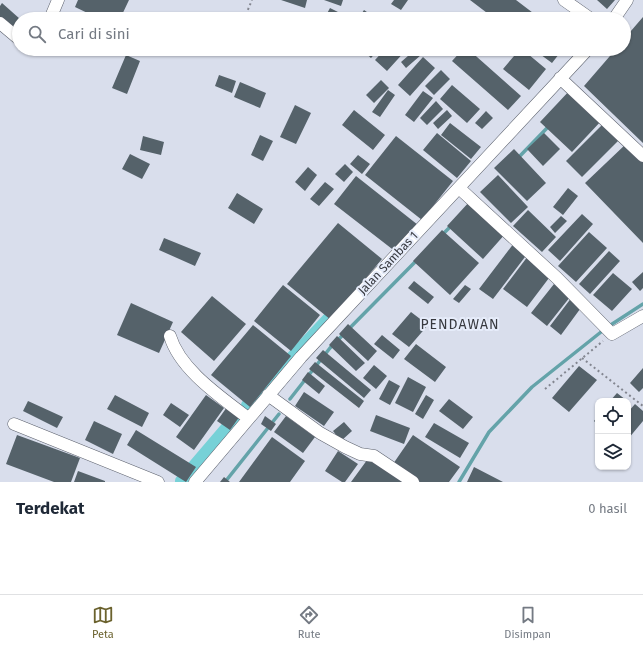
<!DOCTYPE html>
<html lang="id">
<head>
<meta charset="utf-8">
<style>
  body { margin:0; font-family:"Fira Sans",sans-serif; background:#f6f6f7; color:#1f2937 }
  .controls { position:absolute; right:12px; bottom:12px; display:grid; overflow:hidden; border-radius:8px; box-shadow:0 1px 3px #0004 }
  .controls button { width:36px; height:36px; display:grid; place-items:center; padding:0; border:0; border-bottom:1px solid #e0e1e3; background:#fff; color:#1f2937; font:20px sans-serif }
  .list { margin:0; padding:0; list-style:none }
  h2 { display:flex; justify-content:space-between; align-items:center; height:52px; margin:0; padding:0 16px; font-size:17px }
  h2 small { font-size:13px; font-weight:400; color:#747a83 }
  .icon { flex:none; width:22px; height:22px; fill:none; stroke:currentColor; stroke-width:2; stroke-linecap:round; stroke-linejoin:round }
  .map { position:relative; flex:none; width:643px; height:482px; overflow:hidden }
  .search { position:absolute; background:#fff; box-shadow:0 1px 3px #0004; left:12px; right:12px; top:12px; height:44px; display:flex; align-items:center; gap:10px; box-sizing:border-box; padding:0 14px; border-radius:22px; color:#747a83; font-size:15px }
  .sheet { height:112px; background:#fff }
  nav { display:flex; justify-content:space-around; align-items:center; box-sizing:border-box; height:56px; border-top:1px solid #e0e1e3; background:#fff; font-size:11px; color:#747a83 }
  nav a { display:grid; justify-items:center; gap:2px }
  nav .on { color:#6b622e }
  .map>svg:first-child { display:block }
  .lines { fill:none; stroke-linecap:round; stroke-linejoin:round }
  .stream { stroke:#64a3a9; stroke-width:3.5 }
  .canal { stroke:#77d1d7; stroke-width:12 }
  .building { fill:#55626a }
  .minor-casing { stroke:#5b606c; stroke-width:13 }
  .path { stroke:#838690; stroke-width:2; stroke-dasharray:2 3; stroke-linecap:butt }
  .minor { stroke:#fff; stroke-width:12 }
  .labels { text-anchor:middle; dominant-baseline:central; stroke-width:4; stroke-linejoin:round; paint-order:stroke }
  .street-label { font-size:12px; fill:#37393f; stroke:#e6ecfa }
  .quarter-label { font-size:14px; letter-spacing:1px; fill:#37393f; stroke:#e6ecfa }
</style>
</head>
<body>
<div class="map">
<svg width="643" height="482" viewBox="0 0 643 482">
  <rect width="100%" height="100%" fill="#d9deec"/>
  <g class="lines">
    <path class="stream" d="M517 159 549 126
      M442 235 452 225
      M290 399 330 348 418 259
      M225 482 279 414
      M459 482 489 432 532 387 606 328 643 304"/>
    <path class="canal" d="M247 405 339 307
      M181 481 234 419"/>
  </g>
  <path class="building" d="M78 0H129L120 19H100L75 7Z
    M281 0H307L305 8Z
    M324 0H343L341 6Z
    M394 0H408L401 10 391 4Z
    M470 0H516L541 19H495Z
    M597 0H615L607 9Z
    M2 3 20 19 13 29 0 18V6Z
    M330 8 342 14 339 19H324Z
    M364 10 377 19H358Z
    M643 17V143L584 86 616 49H624V39Z
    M361 49H379L371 58Z
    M385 49H407L387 71 375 60Z
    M416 49 421 55 406 68 401 62Z
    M463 49H468L521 96 508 110 452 61Z
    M520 49H522L546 69 529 90 503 69Z
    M533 49H563L552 63Z
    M126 55 140 61 127 94 112 88Z
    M423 57 435 68 410 96 398 85Z
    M441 70 450 79 434 95 425 86Z
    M219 75 236 81 232 93 215 86Z
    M381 80 389 88 374 103 366 95Z
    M240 82 266 93 260 108 234 97Z
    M452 85 480 109 467 123 440 99Z
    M571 89 603 119 572 152 540 122Z
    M388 90 395 95 380 117 372 112Z
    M423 91 433 98 414 122 405 115Z
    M436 101 443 109 427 125 420 118Z
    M295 105 311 113 296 144 280 137Z
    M354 110 385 135 373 150 342 125Z
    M447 110 452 116 438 129 433 123Z
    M486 111 493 118 482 129 475 123Z
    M605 122 621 138 582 177 566 161Z
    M450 123 481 147 471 159 441 135Z
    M437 133 471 161 457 178 423 150Z
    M544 133 560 149 543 166 527 149Z
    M260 135 273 141 263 161 251 155Z
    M143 136 164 142 161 155 140 150Z
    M396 136 453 181 422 220 365 175Z
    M627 143 643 159V243L585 183Z
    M514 149 546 183 527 201 494 168Z
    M130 154 150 164 142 179 122 169Z
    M358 155 370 164 362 174 350 164Z
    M345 164 353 172 344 182 335 174Z
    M308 167 317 175 305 191 295 182Z
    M498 175 528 207 511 223 480 192Z
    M356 176 418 225 396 252 334 204Z
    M325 182 334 189 319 206 310 199Z
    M568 188 578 196 563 215 553 207Z
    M237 193 263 209 254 224 228 208Z
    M470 201 506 233 483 259 447 226Z
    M528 210 556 237 542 252 513 226Z
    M582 214 593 224 560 261 548 250Z
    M561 216 567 221 555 233 550 227Z
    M338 223 382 259 331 320 287 284Z
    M442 230 479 263 450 295 413 261Z
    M589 232 607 248 576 282 558 266Z
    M164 238 201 253 195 266 159 250Z
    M514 243 528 253 493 299 479 289Z
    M609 251 620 261 590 294 579 284Z
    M528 256 552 274 527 307 503 289Z
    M643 272V288L640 291 632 282Z
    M613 273 632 289 612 311 593 295Z
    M414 281 434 297 428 304 408 288Z
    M554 284 570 297 547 326 531 313Z
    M283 285 320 315 291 351 254 321Z
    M465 285 471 289 459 303 453 299Z
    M212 296 246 324 214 361 181 332Z
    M572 297 583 305 561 335 550 326Z
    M131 303 173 322 159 353 117 335Z
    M411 312 428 325 409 347 392 334Z
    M348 324 377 351 368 361 339 334Z
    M253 325 291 356 250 407 211 375Z
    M382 335 400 350 393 359 374 344Z
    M337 336 365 363 356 371 329 345Z
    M416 344 446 367 435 382 404 359Z
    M323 350 371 390 364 398 316 358Z
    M315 362 364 401 359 408 309 369Z
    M374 365 387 376 376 389 363 378Z
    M579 366 597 380 569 412 552 398Z
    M643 368V388L639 392 630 383Z
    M308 372 325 386 319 394 302 380Z
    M408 377 426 387 413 412 395 403Z
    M389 380 400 386 390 405 379 399Z
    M304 392 334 412 324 426 295 406Z
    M617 393 626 400 625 401H610Z
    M115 395 149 413 142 427 107 409Z
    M206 395 224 408 194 450 176 437Z
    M426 395 434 400 423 419 415 414Z
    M449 399 473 417 463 429 439 411Z
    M28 401 63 417 57 428 23 411Z
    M171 403 189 415 180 427 163 415Z
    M635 404 643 411V421L628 439V412Z
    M227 407 240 416 230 430 217 421Z
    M376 415 410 428 404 444 370 431Z
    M265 416 276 424 271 431 261 424Z
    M286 416 315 437 303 453 274 432Z
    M598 416V425L594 421Z
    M94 421 122 434 113 454 85 440Z
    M344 422 352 431 341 441 333 431Z
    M434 423 469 443 460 458 425 437Z
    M136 430 196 467 186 482 127 445Z
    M17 435 80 458 71 482H54L6 464Z
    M413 435 460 467 449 482H420L393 464Z
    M272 437 305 461 290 482H239Z
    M338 451 358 464 345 482H342L325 471Z
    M370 456 406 482H351Z
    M474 467 503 482H467Z
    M78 471 105 481V482H74Z
    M224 477 230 482H220Z"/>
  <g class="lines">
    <g class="minor-casing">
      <path id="minor" d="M564 0 591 19
        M50 19 58 0
        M614 19 627 0
        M0 23 19 39
        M31 49H37
        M560 78 643 156
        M459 188 557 278 612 334 643 316
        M170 336C180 370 221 397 248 418
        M268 395 320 433 345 447 360 454 374 456 413 482
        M14 424 158 482
        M195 482 301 357 588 49"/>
    </g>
    <path class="path" d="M244 19 252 0
      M582 358 643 406
      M545 389 603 341"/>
    <use href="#minor" class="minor"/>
  </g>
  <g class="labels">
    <g class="street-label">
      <text transform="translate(388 263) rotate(-47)">Jalan Sambas 1</text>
    </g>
    <g class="quarter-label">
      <text x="460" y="324">PENDAWAN</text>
    </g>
  </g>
</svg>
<div class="controls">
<button><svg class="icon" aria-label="locate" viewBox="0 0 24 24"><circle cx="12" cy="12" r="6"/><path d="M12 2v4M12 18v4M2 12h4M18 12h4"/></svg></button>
<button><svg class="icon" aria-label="layers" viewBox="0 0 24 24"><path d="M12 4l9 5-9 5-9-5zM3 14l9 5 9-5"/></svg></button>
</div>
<div class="search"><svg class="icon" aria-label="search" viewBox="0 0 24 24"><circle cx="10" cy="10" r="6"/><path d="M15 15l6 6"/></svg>Cari di sini</div>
</div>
<section class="sheet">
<h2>Terdekat<small>0 hasil</small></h2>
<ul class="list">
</ul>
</section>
<nav>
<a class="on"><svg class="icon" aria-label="map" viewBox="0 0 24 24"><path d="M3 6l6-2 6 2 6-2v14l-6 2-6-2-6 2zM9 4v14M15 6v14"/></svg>Peta</a>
<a><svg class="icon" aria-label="directions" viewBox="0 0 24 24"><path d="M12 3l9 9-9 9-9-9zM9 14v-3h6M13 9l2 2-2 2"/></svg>Rute</a>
<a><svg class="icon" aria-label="saved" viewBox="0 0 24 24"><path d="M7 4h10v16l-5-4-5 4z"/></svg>Disimpan</a>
</nav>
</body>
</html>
